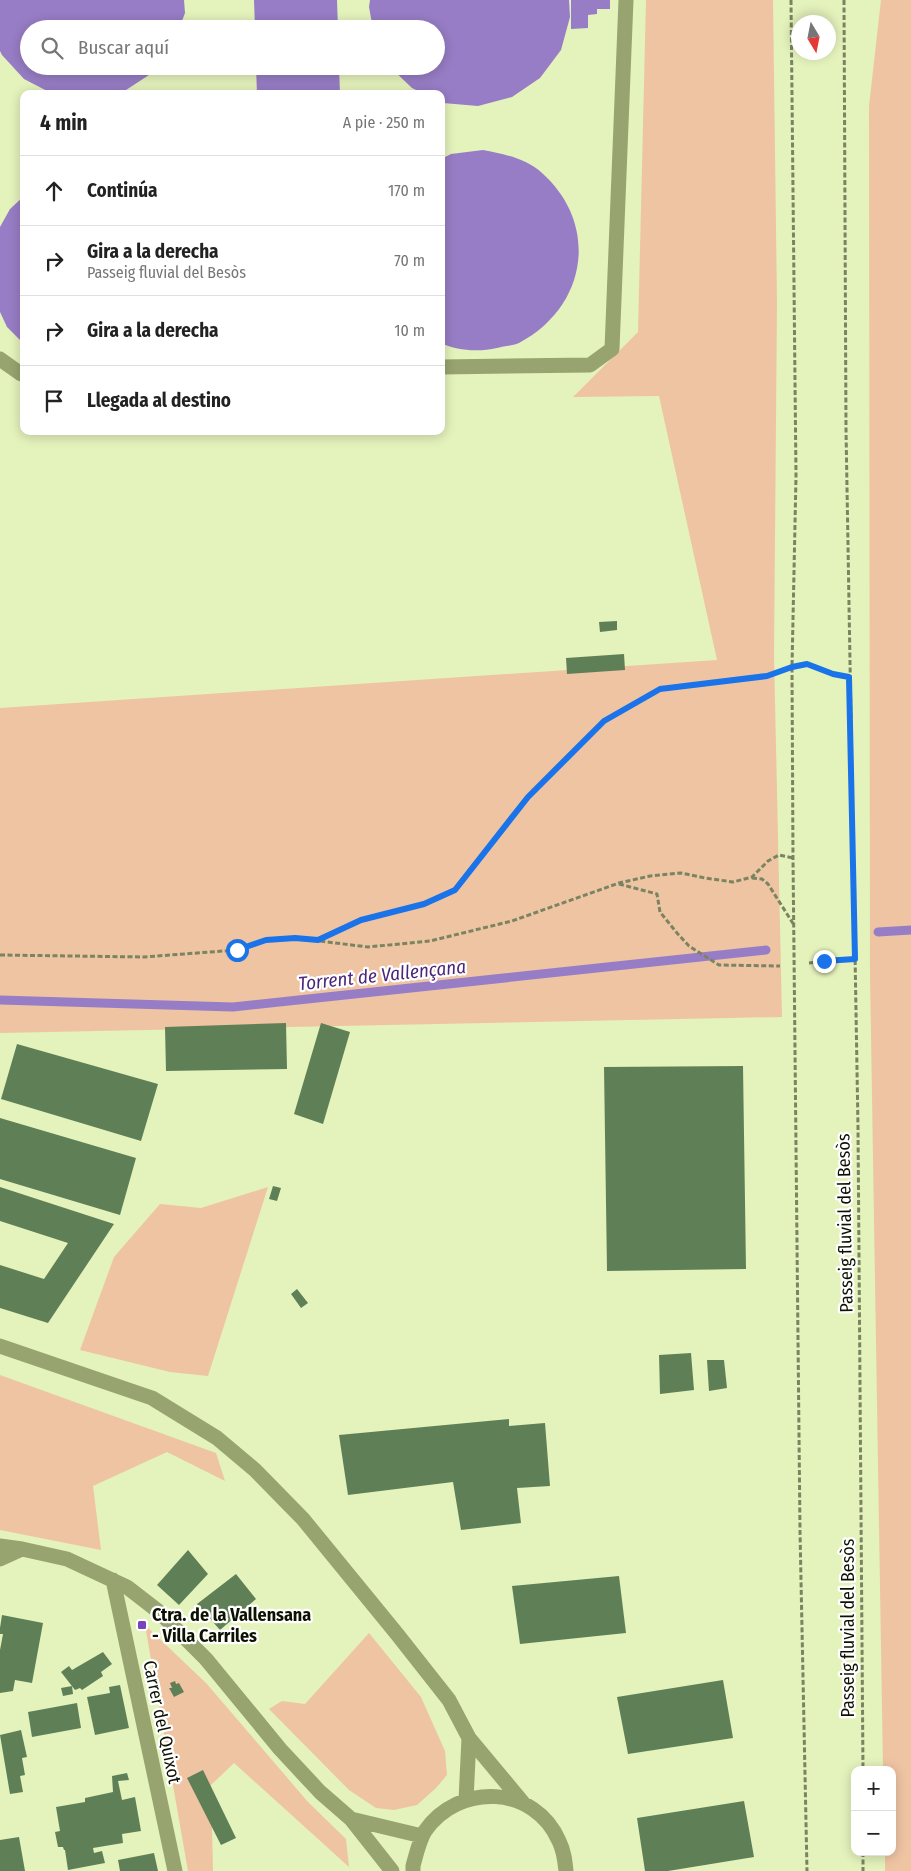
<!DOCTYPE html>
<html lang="es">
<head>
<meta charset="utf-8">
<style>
  body { margin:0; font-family:"Fira Sans Condensed",sans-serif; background:#f2f2f2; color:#222 }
  .controls { position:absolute; right:15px; bottom:15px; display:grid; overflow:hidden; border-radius:10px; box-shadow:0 2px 12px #0003 }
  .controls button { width:45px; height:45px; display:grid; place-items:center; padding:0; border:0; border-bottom:1px solid #e0e0e0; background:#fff; color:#222; font:25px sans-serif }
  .compass { position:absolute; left:791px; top:15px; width:45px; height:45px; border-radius:50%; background:#fff; box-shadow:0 2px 12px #0003; rotate:170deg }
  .stop { position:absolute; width:15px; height:15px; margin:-11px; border:4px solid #1a73e8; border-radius:50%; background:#fff }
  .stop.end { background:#1a73e8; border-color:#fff; box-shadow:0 1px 5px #0008 }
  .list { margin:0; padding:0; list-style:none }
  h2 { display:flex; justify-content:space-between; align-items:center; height:65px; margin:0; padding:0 20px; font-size:21px }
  h2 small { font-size:16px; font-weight:400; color:#767676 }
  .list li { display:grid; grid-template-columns:32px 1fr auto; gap:15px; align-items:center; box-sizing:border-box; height:70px; padding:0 20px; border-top:1px solid #e0e0e0 }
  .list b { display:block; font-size:19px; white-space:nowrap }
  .list p { margin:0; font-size:16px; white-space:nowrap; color:#767676 }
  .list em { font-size:16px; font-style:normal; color:#767676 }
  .icon { flex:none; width:28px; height:28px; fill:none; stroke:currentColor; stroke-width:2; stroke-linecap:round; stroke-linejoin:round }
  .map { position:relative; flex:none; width:911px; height:1871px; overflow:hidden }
  .search { position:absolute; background:#fff; box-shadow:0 2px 12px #0003; left:20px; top:20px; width:425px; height:55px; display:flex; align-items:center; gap:12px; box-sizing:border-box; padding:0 18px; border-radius:28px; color:#767676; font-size:19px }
  .panel { position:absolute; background:#fff; box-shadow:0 2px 12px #0003; left:20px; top:90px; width:425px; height:345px; border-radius:10px }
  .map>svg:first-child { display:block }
  .green { fill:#efc4a3 }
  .water { fill:#977dc5 }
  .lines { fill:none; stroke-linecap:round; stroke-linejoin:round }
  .stream { stroke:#977dc5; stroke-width:9 }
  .building { fill:#5f8057 }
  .path { stroke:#7b8460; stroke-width:3; stroke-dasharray:5 2.5; stroke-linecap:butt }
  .minor { stroke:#97a46f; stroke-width:15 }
  .route { stroke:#1a73e8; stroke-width:6 }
  .poi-dot { fill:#74b; stroke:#fff; stroke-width:2 }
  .labels { text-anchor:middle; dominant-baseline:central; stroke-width:4.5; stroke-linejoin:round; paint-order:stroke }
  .street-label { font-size:18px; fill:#0d1101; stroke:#fff }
  .poi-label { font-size:18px; font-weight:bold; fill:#0d1101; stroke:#fff; text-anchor:start }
  .water-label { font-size:19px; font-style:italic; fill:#4b257a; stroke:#fff }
</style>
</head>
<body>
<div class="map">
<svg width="911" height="1871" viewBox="0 0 911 1871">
  <rect width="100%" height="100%" fill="#e4f2bc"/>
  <path class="green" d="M646 0H773L777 303 774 656 782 1017 0 1033V708L717 660 659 396 573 397 638 332Z
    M881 0H911V1871H885V1852H892V1770H883L870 974 869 106Z
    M268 1187 208 1376 170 1372 80 1350 114 1257 160 1204 201 1208Z
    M0 1375 216 1453 225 1481 167 1452 93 1486 101 1550 0 1530Z
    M145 1625 206 1683 308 1802 346 1839 349 1867 234 1763 211 1785 213 1871H188Z
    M369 1633 421 1697 445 1751 447 1775 436 1788 417 1805 394 1810 376 1808 349 1790 269 1709 282 1701 305 1704Z"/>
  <path class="water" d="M0 0H184L185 13 179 29H29V66H157L152 73 123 92 113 94H53L24 79 2 55 0 51Z
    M254 0H337L338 29H255Z
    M370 0H569L570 17 561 50 540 78 512 97 478 106 443 103 441 102V94H424L412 88 389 66H436V29H373L369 7Z
    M571 0H610V9H597V14L588 15V28L571 29Z
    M256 66H339L340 94H257Z
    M483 150C503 154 526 158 542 173 600 225 587 307 519 343 512 346 504 346 497 348 479 352 457 351 441 343V159L451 154Z
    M24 196V344L7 327 0 312V227L10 209Z"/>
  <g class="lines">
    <path class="stream" d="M878 932 911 930
      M0 1000 233 1007 766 950"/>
  </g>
  <path class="building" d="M617 621V630L600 632 599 622Z
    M624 654 625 670 567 674 566 658Z
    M286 1023 287 1069 166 1071 165 1027Z
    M321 1023 350 1032 323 1124 294 1114Z
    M17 1044 158 1084 141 1141 1 1099Z
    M743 1066 746 1269 607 1271 604 1067Z
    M0 1118 136 1158 120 1215 0 1179Z
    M273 1186 281 1188 277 1201 269 1199Z
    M0 1187 114 1224 48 1323 0 1308V1265L44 1279 68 1243 0 1221Z
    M297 1289 308 1303 301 1308 291 1294Z
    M691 1353 694 1390 660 1394 659 1355Z
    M707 1360H724L727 1388 709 1391Z
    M509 1419V1426L545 1423 550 1486 517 1488 521 1523 461 1530 453 1482 348 1495 339 1435Z
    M188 1550 208 1574 179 1605 157 1585Z
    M236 1574 256 1599 220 1630 197 1604Z
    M619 1576 626 1633 520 1644 512 1586Z
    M2 1615 43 1623 32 1683 15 1680 13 1691 0 1693V1650L3 1634H0V1628Z
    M103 1652 112 1664 101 1672 103 1676 82 1690 80 1688 75 1690 61 1672 69 1666 72 1670Z
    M723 1680 733 1738 628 1754 617 1697Z
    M175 1681 176 1684 179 1683 184 1692 174 1697 169 1688H172L170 1683Z
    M120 1685 129 1728 95 1735 87 1697 110 1693 109 1687Z
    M72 1686 73 1694 63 1696 61 1688Z
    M77 1703 81 1728 32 1737 28 1712Z
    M21 1730 27 1757 22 1758 25 1775 20 1776 23 1792 10 1794 0 1735Z
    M203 1770 236 1838 221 1845 187 1778Z
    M127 1773 129 1780 118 1781 122 1800 135 1797 141 1831 122 1834 123 1843 93 1848 94 1853 102 1851 105 1863 68 1870 65 1850H64L63 1847H58L55 1832 60 1831 56 1807 85 1802V1798L113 1792 112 1776Z
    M744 1801 754 1857 668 1871H645L637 1818Z
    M19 1837 25 1871H0V1840Z
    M154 1853 158 1871H120L118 1860Z"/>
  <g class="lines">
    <path class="path" d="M791 0 796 476 792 667 793 858 800 1531 807 1871
      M844 0 846 429 858 1127 863 1770
      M752 878 762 879 768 884 794 925
      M619 884 657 894 660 912 677 933 689 946 719 965 780 966
      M319 940 361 920 424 904 455 890 528 797 604 721 660 689 767 676 792 667 807 664 833 674 849 677
      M0 955 144 957 237 950 266 940 295 938 368 947 430 941 512 921 619 883 650 876 681 873 705 878 733 882 752 877 768 861 779 855 793 858
      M809 963 855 959
      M863 1852V1871"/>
    <path class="minor" d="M0 359 21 374H24
      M441 367 590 365 612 349 626 0
      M0 1346 152 1398 217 1438 255 1470 303 1519 397 1634 449 1700 469 1738 524 1804
      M0 1546 22 1549 67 1559 127 1587 158 1611 206 1659 280 1749 320 1792 351 1819 392 1871
      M0 1559 22 1549
      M113 1580 175 1871
      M466 1800 469 1738
      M351 1819 422 1836
      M413 1871V1866C416 1855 419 1841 425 1831 459 1782 535 1785 559 1841 564 1851 565 1861 566 1871"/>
  </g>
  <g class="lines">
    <path class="route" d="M237 950 266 940 295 938 318 940 361 920 424 904 455 890 528 797 604 721 660 689 767 676 792 667 807 664 833 674 849 677 855 959 824 961"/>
  </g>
  <rect class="poi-dot" x="137" y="1620" width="10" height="10" rx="2.5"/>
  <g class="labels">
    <g class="street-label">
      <text transform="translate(845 1223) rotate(-91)">Passeig fluvial del Besòs</text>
      <text transform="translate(848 1628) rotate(-90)">Passeig fluvial del Besòs</text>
      <text transform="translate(162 1722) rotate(78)">Carrer del Quixot</text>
    </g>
    <g class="poi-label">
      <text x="152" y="1615">Ctra. de la Vallensana<tspan x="152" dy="21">- Villa Carriles</tspan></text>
    </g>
    <g class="water-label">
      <text transform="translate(382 975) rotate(-6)">Torrent de Vallençana</text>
    </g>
  </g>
</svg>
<div class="controls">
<button>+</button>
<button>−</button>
</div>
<svg class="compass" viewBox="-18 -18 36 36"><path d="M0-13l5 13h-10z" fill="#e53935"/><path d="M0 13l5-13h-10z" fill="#767676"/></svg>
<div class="stop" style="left:237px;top:950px"></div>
<div class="stop end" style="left:824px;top:961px"></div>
<div class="search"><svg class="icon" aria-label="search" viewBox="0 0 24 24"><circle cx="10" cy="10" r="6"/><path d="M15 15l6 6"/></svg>Buscar aquí</div>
<section class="panel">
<h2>4 min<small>A pie · 250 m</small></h2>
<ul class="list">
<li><svg class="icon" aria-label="ahead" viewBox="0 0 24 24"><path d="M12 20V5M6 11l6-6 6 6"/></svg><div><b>Continúa</b></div><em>170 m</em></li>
<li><svg class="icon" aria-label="right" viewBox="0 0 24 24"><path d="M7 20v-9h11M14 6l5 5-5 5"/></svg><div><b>Gira a la derecha</b><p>Passeig fluvial del Besòs</p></div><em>70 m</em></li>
<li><svg class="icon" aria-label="right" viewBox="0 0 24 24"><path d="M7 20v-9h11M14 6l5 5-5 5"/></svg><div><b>Gira a la derecha</b></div><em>10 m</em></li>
<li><svg class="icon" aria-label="arrive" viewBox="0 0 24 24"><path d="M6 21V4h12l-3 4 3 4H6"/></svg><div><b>Llegada al destino</b></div></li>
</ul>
</section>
</div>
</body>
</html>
